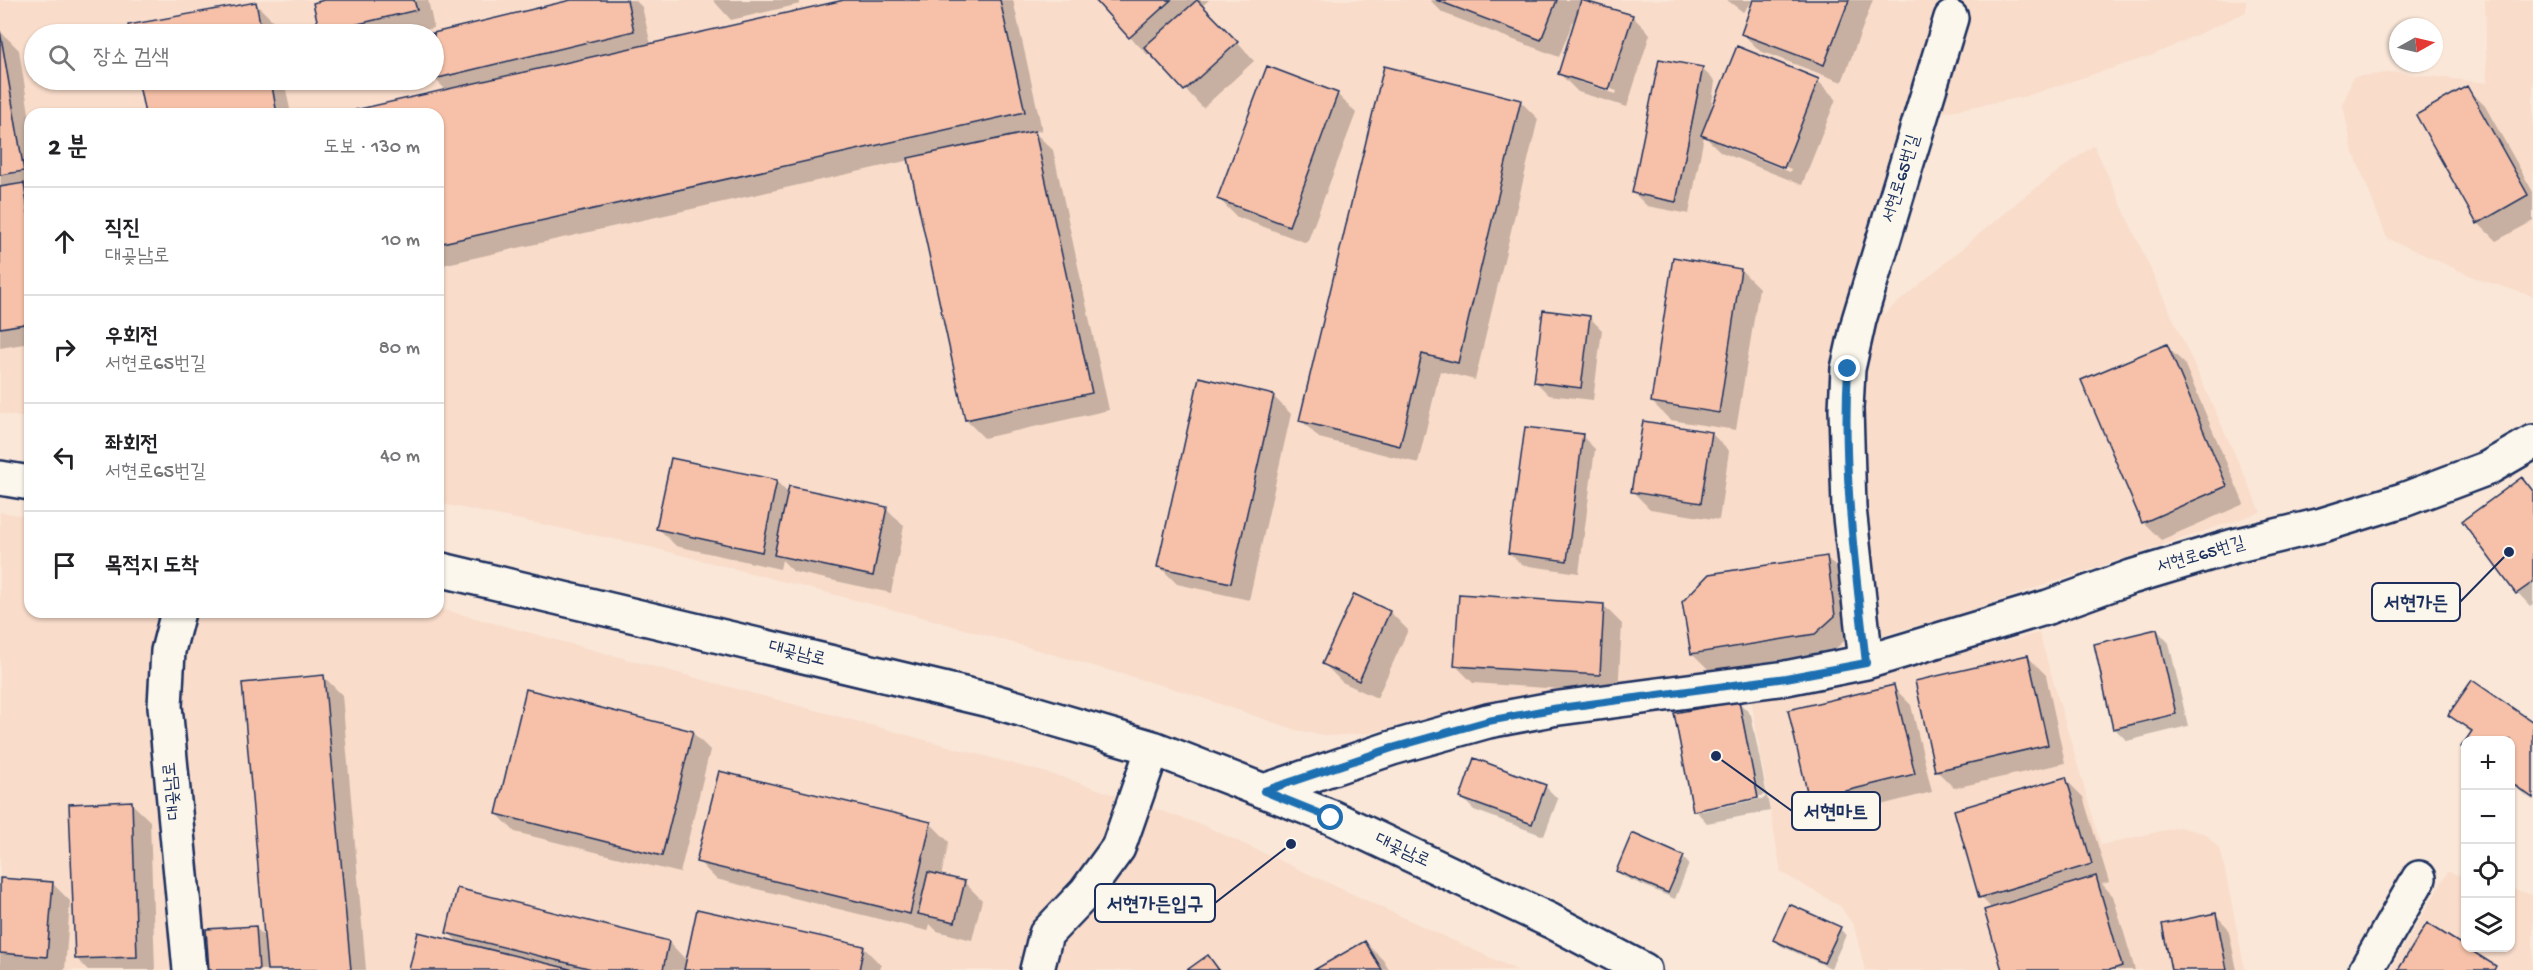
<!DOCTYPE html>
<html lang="ko">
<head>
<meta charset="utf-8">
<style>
  body { margin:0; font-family:"Gochi Hand","Poor Story",sans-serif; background:#f2f2f2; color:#202124 }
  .controls { position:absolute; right:18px; bottom:18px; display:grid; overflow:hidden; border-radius:12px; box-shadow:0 2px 4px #0004 }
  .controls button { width:54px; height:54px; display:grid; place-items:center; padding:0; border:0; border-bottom:2px solid #e0e0e0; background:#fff; color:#202124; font:30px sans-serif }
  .compass { position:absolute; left:2389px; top:18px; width:54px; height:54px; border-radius:50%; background:#fff; box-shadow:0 2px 4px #0004; rotate:82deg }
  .stop { position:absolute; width:18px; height:18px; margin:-14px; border:4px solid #1f6fb2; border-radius:50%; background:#fff }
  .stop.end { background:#1f6fb2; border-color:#fff; box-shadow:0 2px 6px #0008 }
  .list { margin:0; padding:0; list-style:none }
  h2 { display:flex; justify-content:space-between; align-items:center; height:78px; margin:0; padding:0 24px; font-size:26px }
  h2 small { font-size:20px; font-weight:400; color:#757577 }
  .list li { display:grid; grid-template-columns:39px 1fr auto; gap:18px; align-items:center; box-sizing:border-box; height:108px; padding:0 24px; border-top:2px solid #e0e0e0 }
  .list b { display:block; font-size:22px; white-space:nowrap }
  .list p { margin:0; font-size:20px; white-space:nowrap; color:#757577 }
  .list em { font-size:20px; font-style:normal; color:#757577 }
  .icon { flex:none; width:33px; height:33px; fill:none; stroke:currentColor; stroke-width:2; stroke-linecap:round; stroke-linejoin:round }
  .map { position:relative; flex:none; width:2533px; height:970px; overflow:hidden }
  .search { position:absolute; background:#fff; box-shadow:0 2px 4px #0004; left:24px; top:24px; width:420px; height:66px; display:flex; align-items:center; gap:15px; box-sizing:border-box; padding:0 21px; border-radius:33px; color:#757577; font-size:22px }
  .panel { position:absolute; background:#fff; box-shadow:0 2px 4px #0004; left:24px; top:108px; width:420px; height:510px; border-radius:18px }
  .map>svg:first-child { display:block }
  .built { fill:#f9dcca; fill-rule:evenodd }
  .shadow { fill:#0003; fill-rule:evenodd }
  .building { fill:#f6c1a8; stroke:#1b2f5e; stroke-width:1.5 }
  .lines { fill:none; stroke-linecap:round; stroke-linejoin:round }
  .minor-casing { stroke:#1b2f5e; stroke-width:38 }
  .minor { stroke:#fbf7ec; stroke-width:33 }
  .route { stroke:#1f6fb2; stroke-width:8 }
  .labels { text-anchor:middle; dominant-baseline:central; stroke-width:6; stroke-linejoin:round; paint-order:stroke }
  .street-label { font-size:18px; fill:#1b2f5e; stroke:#fbf7ec }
  .leader { fill:none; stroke:#1b2f5e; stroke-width:2 }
  .callout-dot { fill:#1b2f5e; stroke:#fbf7ec; stroke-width:2 }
  .callout { fill:#fbf7ec; stroke:#1b2f5e; stroke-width:2 }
  .callout-label { font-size:20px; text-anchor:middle; font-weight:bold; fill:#1b2f5e }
</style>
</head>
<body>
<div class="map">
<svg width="2533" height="970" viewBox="0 0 2533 970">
  <rect width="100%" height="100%" fill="#fae7d8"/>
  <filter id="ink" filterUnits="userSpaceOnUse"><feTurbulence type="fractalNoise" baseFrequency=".0167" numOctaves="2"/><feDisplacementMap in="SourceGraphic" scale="12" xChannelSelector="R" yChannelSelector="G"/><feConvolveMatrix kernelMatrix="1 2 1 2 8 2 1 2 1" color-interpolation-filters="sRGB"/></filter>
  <g filter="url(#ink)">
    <path class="built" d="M0 0H2246V12L2153 55 2023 97 1939 113 1889 268 1883 315 2021 199 2094 145 2261 512 1956 615 1839 647 1740 667 1532 695 1466 708 1370 733 1328 736 1296 730 1185 692 929 619 638 544 438 503V114H30V419L0 413ZM34 34H434V80H34Z
      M2485 0H2533V296L2478 279 2387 238 2352 148 2343 105 2353 77 2396 72 2487 83Z
      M0 512 30 517V612H438V608L1062 777 1205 826 1517 970H0Z
      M2039 633 2101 845 2179 827 2206 834 2221 851 2245 970H1865L1854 926 1840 906 1781 872 1751 699 1848 682Z
      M2448 872 2465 877 2466 948H2510L2511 889 2533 895V970H2390Z"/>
    <path class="shadow" d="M331 0H428L434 28 404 34H324L322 32Z
      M578 0H635L642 7 651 45 851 0H1013L1042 130 1034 132 1053 150 1109 410 984 438 966 420 910 160 438 266V114H358L447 91 434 78V35Z
      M713 0H799L800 4 731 20Z
      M1097 0H1209L1203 5 1254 61 1203 108 1151 52 1148 55 1130 37Z
      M1430 0H1581L1632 16 1650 34 1627 107 1578 92 1560 74 1576 21H1573L1559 57 1443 13ZM1579 79 1617 91 1616 94 1579 82Z
      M1727 0H1753L1743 12Z
      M1755 0H1873L1842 82 1760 51 1742 33Z
      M256 4 274 22 276 34H132L130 26Z
      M1 32 19 50 30 120V343L0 348Z
      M1268 68 1338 95 1356 113 1307 243 1237 217 1219 199Z
      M1702 69 1715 81 1710 117 1818 81 1836 99 1802 185 1721 152 1704 136 1689 214 1647 206 1634 193ZM1722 142 1791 169 1790 172 1722 145Z
      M140 80H284L291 114H146Z
      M2467 88 2485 106 2533 192V221L2496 241 2478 223Z
      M1520 101 1538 119 1475 380 1440 371 1418 463 1319 438 1301 420Z
      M1741 270 1759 288 1736 430 1670 420 1652 402Z
      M1589 317 1602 330 1593 400 1549 395 1536 382Z
      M2166 346 2184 363 2244 504 2161 540 2143 522Z
      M1273 396 1291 414 1249 600 1177 584 1159 566Z
      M1711 433 1729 451 1719 520 1650 509 1632 491Z
      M1582 436 1595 449 1579 573 1522 565 1509 553Z
      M2522 478 2533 489V604L2530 606 2518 593 2464 522Z
      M777 482 789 494 886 508 904 526 891 593 794 572 782 560 780 569 676 546 658 528Z
      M1826 557 1844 575 1852 634 1833 651 1710 671 1692 653Z
      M1604 606 1622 624 1618 693 1473 683 1455 665Z
      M1390 612 1408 630 1377 698 1342 682 1324 664Z
      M2157 630 2169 643 2188 726 2127 741 2114 728Z
      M2028 657 2046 675 2065 763 1954 788 1936 770Z
      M324 677 342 695 366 970H210L255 927 265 937Z
      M1893 687 1911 705 1932 792 1829 818 1811 800 1790 711Z
      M1739 702 1751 715 1770 811 1707 823 1695 810ZM1765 795V798L1702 811V807Z
      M2450 714 2533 724V800L2510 784V740H2467L2472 734Z
      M692 732 710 750 680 873 515 832 497 814Z
      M720 773 931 824 949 842 941 876 964 882 982 900 972 940 937 931 930 924 928 931 716 879 698 861Z
      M2065 779 2083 797 2109 882 2102 884 2113 896 2135 970H2004L1992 909 1981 897Z
      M1545 786 1558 799 1544 836 1474 810 1462 798Z
      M131 803 150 821 155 970H88L76 958Z
      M1683 858 1689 864 1675 899 1624 877 1618 871Z
      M0 879 52 883 70 901 65 970 0 969Z
      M2216 915 2228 928 2237 970H2172Z
      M1840 929 1846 935 1831 968 1781 946 1775 940Z
      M448 932 669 942 687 961 863 947 881 965 880 970H411L459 943Z
      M1365 942 1383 960 1389 970H1317Z"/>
    <path class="building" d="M324 0H414L417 10 320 33 313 3Z
      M571 0H627L634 31 434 79V34H429Z
      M844 0H1000L1025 112 438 244V114H356L355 110Z
      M1095 0H1171L1129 38Z
      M1197 0 1238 42 1184 91 1144 47Z
      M1436 0H1557L1541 40Z
      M1581 0 1633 15 1609 90 1558 74Z
      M1753 0H1849L1824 65 1741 34Z
      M256 2 262 34H130L128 25Z
      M0 31 24 171 0 175Z
      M1737 46 1819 79 1784 168 1701 135Z
      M1659 59 1703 67 1676 202 1632 193Z
      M1267 66 1338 93 1289 226 1217 199Z
      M1384 66 1521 100 1458 363 1422 354 1400 446 1299 421Z
      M138 80H271L277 114H145Z
      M2467 86 2528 195 2477 224 2416 115Z
      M1035 131 1092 393 965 420 908 158Z
      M24 183 30 225V323L0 328V187Z
      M1673 257 1741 269 1719 413 1651 402Z
      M1543 310 1590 316 1581 388 1534 382Z
      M2167 344 2227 486 2142 523 2081 380Z
      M1199 377 1274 395 1231 583 1157 567Z
      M1643 421 1712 432 1701 503 1631 492Z
      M1525 427 1583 434 1567 561 1508 553Z
      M671 458 777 480 762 552 656 529Z
      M2522 477 2533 491V582L2516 594 2462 521Z
      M789 486 887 507 873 576 774 555Z
      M1827 556 1835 616 1815 634 1691 654 1682 602 1709 574Z
      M1354 594 1390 611 1359 681 1322 664Z
      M1459 594 1604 604 1600 675 1454 666Z
      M2157 629 2176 714 2113 729 2094 644Z
      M2028 655 2048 745 1935 771 1915 681Z
      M324 675 351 970H267L242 683Z
      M2472 680 2533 722V798L2510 782V740H2466V750L2461 747 2472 731 2448 715Z
      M1894 685 1915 774 1809 800 1788 710Z
      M526 689 693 731 662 856 496 814Z
      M1739 701 1758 798 1693 811 1674 713Z
      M1474 758 1546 785 1532 824 1460 798Z
      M719 771 931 822 910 914 696 862Z
      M2066 777 2092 864 1979 898 1954 810Z
      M132 801 137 957 75 959 69 804Z
      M1632 833 1684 856 1668 893 1616 871Z
      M928 872 965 881 955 922 918 914Z
      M2096 876 2122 966 2110 970H2002L1984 910Z
      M0 878 53 882 47 957 0 953Z
      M457 888 669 941 663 970H596L446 933Z
      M1789 904 1841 927 1824 963 1773 940Z
      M697 909 864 946 859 970H684Z
      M2216 913 2227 970H2171L2162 924Z
      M2427 923 2496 966 2494 970H2398Z
      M256 926 259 970H209L206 929Z
      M418 932 574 970H409Z
      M1365 941 1382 970H1314Z
      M1208 955 1219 970H1187Z"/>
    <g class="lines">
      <g class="minor-casing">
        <path id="minor" d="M0 478 30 483
          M438 569 993 701 1153 748 1331 817 1551 921 1644 970
          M178 612 168 651 165 706 190 970
          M1866 662 1849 508 1846 409 1848 369 1859 320 1951 18
          M1264 791 1392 748 1488 721 1552 709 1786 678 1866 662 2048 607 2131 577 2234 546 2322 525 2403 500 2488 468 2533 442
          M1037 970 1046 934 1086 892 1118 848 1153 748
          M2366 970 2419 878"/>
      </g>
      <use href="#minor" class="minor"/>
    </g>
  </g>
  <g class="lines" filter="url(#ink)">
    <path class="route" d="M1331 818 1264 791 1392 748 1488 721 1552 709 1786 678 1866 663C1855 565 1842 468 1848 369"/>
  </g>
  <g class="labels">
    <g class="street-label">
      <text transform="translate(1902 179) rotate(-73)">서현로65번길</text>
      <text transform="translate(2201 556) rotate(-16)">서현로65번길</text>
      <text transform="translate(797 654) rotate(14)">대곶남로</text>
      <text transform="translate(173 791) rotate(-95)">대곶남로</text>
      <text transform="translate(1402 851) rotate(25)">대곶남로</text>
    </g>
  </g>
  <path class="leader" d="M2509 552L2460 602M1716 756L1792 811M1291 844L1215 903"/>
  <g class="callout-dot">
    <circle cx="2509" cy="552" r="6"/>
    <circle cx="1716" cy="756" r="6"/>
    <circle cx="1291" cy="844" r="6"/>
  </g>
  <g class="callout">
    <rect x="2372" y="583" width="88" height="38" rx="6"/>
    <rect x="1792" y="792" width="88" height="38" rx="6"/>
    <rect x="1095" y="884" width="120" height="38" rx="6"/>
  </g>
  <g class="callout-label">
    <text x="2416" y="609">서현가든</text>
    <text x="1836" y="818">서현마트</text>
    <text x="1155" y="910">서현가든입구</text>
  </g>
</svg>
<div class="controls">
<button>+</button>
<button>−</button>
<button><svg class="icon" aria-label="locate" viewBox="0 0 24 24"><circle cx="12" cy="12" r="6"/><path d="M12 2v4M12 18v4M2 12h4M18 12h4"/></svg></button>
<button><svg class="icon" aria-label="layers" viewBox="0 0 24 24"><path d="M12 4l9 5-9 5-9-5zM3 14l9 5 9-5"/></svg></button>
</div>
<svg class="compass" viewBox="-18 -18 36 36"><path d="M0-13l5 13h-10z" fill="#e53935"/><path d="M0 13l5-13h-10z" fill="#757577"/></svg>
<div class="stop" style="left:1331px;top:818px"></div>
<div class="stop end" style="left:1848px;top:369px"></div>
<div class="search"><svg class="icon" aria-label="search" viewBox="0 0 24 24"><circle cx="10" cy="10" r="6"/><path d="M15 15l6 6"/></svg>장소 검색</div>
<section class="panel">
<h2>2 분<small>도보 · 130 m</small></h2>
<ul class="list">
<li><svg class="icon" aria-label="ahead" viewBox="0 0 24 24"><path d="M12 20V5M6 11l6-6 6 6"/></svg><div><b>직진</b><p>대곶남로</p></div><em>10 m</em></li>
<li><svg class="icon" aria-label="right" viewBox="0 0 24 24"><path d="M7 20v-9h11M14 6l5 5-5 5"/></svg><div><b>우회전</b><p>서현로65번길</p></div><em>80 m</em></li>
<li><svg class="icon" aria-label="left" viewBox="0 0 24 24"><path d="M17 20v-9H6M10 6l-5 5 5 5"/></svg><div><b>좌회전</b><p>서현로65번길</p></div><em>40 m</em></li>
<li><svg class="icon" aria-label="arrive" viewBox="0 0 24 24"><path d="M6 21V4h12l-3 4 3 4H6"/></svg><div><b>목적지 도착</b></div></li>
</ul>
</section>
</div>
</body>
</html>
